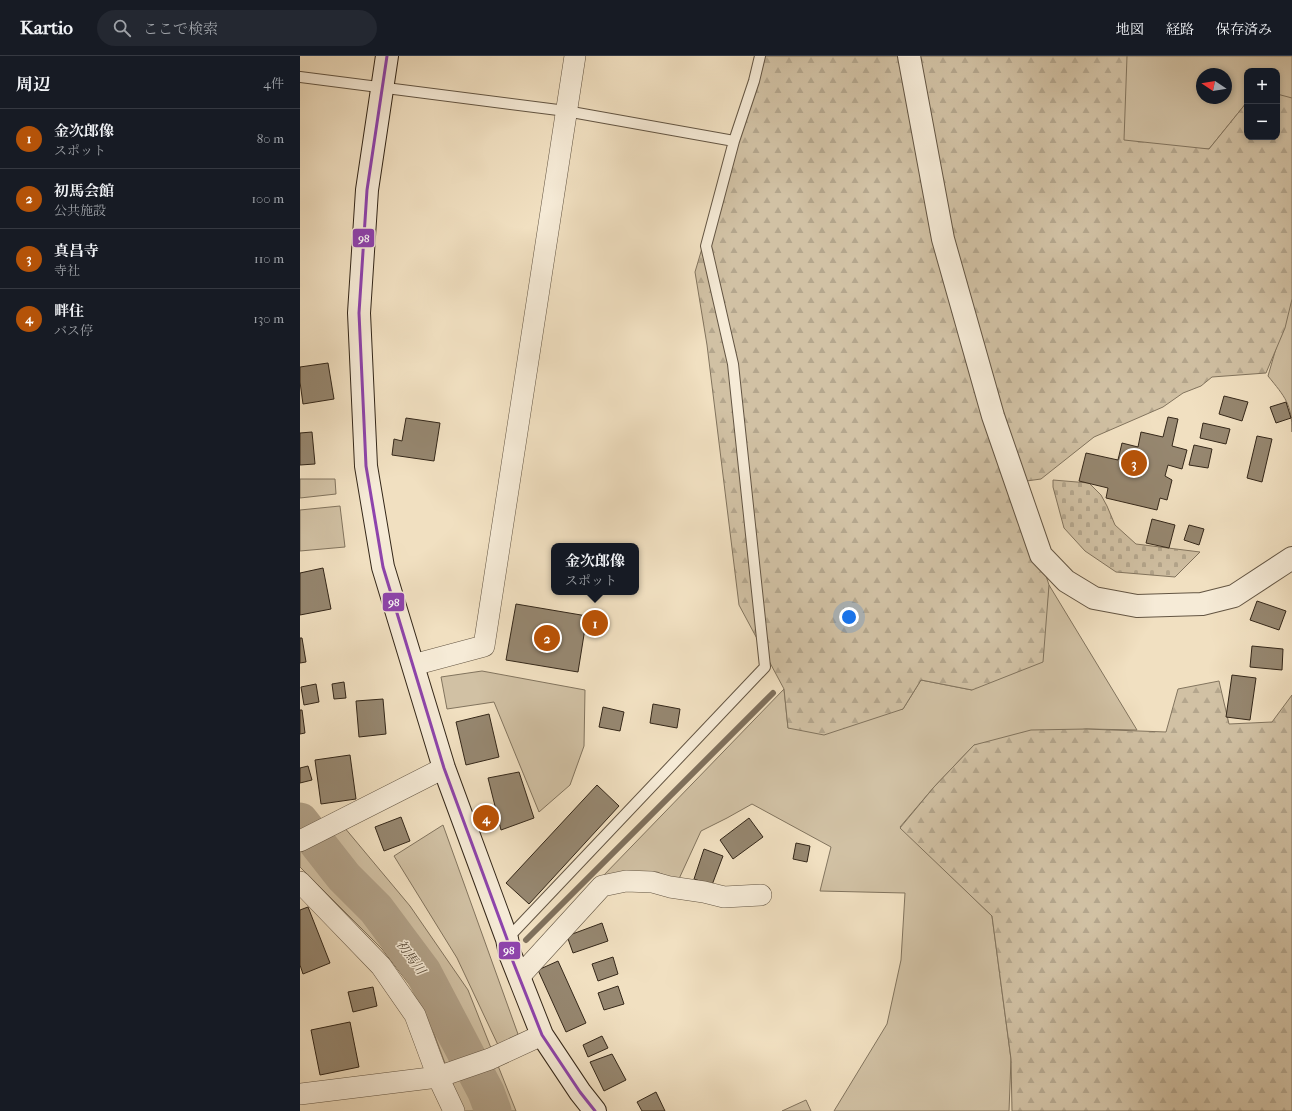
<!DOCTYPE html>
<html lang="ja">
<head>
<meta charset="utf-8">
<style>
  body { margin:0; font-family:"IM FELL French Canon","Noto Serif JP",serif; background:#242831; color:#f1f3f6 }
  .controls { position:absolute; right:12px; top:12px; display:grid; overflow:hidden; border-radius:8px; box-shadow:0 2px 6px #0003 }
  .controls button { width:36px; height:36px; display:grid; place-items:center; padding:0; border:0; border-bottom:1px solid #363941; background:#171b24; color:#f1f3f6; font:20px sans-serif }
  .compass { position:absolute; left:896px; top:12px; width:36px; height:36px; border-radius:50%; background:#171b24; box-shadow:0 2px 6px #0003; rotate:282deg }
  .you { position:absolute; left:549px; top:561px; width:14px; height:14px; margin:-10px; border:3px solid #fff; border-radius:50%; background:#1a73e8; box-shadow:0 0 0 6px #1a73e833 }
  .badge { display:grid; place-items:center; width:26px; height:26px; border-radius:50%; background:#b45309; color:#fff; font-size:13px; font-weight:700 }
  .pin { position:absolute; translate:-50% -50%; border:2px solid #fff; box-shadow:0 1px 4px #0006 }
  .popup { position:absolute; left:251px; top:487px; width:88px; height:52px; box-sizing:border-box; display:grid; place-content:center; border-radius:8px; background:#171b24; filter:drop-shadow(0 1px 3px #0005); font-size:13px; white-space:nowrap; color:#9ea1a6 }
  .popup b { font-size:15px; color:#f1f3f6 }
  .popup::after { content:''; position:absolute; left:50%; top:100%; margin-left:-8px; border:8px solid transparent; border-top-color:#171b24 }
  .list { margin:0; padding:0; list-style:none }
  h2 { display:flex; justify-content:space-between; align-items:center; height:52px; margin:0; padding:0 16px; font-size:17px }
  h2 small { font-size:13px; font-weight:400; color:#9ea1a6 }
  .list li { display:grid; grid-template-columns:26px 1fr auto; gap:12px; align-items:center; box-sizing:border-box; height:60px; padding:0 16px; border-top:1px solid #363941 }
  .list b { display:block; font-size:15px; white-space:nowrap }
  .list p { margin:0; font-size:13px; white-space:nowrap; color:#9ea1a6 }
  .list em { font-size:13px; font-style:normal; color:#9ea1a6 }
  .icon { flex:none; width:22px; height:22px; fill:none; stroke:currentColor; stroke-width:2; stroke-linecap:round; stroke-linejoin:round }
  .map { position:relative; flex:none; width:992px; height:1055px; overflow:hidden }
  header { display:flex; align-items:center; gap:24px; box-sizing:border-box; height:56px; padding:0 20px; background:#171b24; border-bottom:1px solid #363941 }
  header strong { font-size:19px }
  nav { display:flex; gap:22px; margin-inline-start:auto; font-size:14px }
  .search { width:280px; height:36px; background:#242831; display:flex; align-items:center; gap:10px; box-sizing:border-box; padding:0 14px; border-radius:22px; color:#9ea1a6; font-size:15px }
  main { display:flex }
  aside { flex:1; background:#171b24 }
  .map>svg:first-child { display:block }
  .grass { fill:#d1c1a4; stroke:#82745e; fill-rule:evenodd }
  .forest { fill:url(#forest-firs); stroke:#82745e }
  .cemetery { fill:url(#cemetery-stones); stroke:#82745e }
  .lines { fill:none; stroke-linecap:round; stroke-linejoin:round }
  .stream { stroke:#7f705c; stroke-width:6 }
  .river { stroke:#b1a188; stroke-width:37 }
  .building { fill:#968770; stroke:#342719 }
  .service-casing { stroke:#635543; stroke-width:12 }
  .minor-casing { stroke:#635543; stroke-width:22 }
  .tertiary-casing { stroke:#635543; stroke-width:24 }
  .secondary-casing { stroke:#342719; stroke-width:24 }
  .service { stroke:#f6ebd7; stroke-width:10 }
  .minor { stroke:#f6ebd7; stroke-width:21 }
  .tertiary { stroke:#f6ebd7; stroke-width:22 }
  .secondary { stroke:#f6ebd7; stroke-width:22 }
  .bus-1-casing { stroke:#f6ebd7; stroke-width:6 }
  .bus-1 { stroke:#8e44ad; stroke-width:3 }
  .labels { text-anchor:middle; dominant-baseline:central; stroke-width:3; stroke-linejoin:round; paint-order:stroke }
  .water-label { font-size:13px; font-style:italic; fill:#5a4c3a; stroke:#f6ebd7 }
  .line-badge { stroke:#f6ebd7; stroke-width:1.5 }
  .badge-label { font-size:11px; text-anchor:middle; font-weight:bold; fill:#fff }
</style>
</head>
<body>
<header>
<strong>Kartio</strong>
<div class="search"><svg class="icon" aria-label="search" viewBox="0 0 24 24"><circle cx="10" cy="10" r="6"/><path d="M15 15l6 6"/></svg>ここで検索</div>
<nav><a>地図</a><a>経路</a><a>保存済み</a></nav>
</header>
<main>
<aside>
<h2>周辺<small>4件</small></h2>
<ul class="list">
<li><span class="badge">1</span><div><b>金次郎像</b><p>スポット</p></div><em>80 m</em></li>
<li><span class="badge">2</span><div><b>初馬会館</b><p>公共施設</p></div><em>100 m</em></li>
<li><span class="badge">3</span><div><b>真昌寺</b><p>寺社</p></div><em>110 m</em></li>
<li><span class="badge">4</span><div><b>畔住</b><p>バス停</p></div><em>130 m</em></li>
</ul>
</aside>
<div class="map">
<svg width="992" height="1055" viewBox="0 0 992 1055">
  <defs>
    <pattern id="forest-firs" width="22" height="20" patternUnits="userSpaceOnUse"><rect width="22" height="20" fill="#d1c1a4"/><path d="M5 1l3.5 6h-7zM16 11l3.5 6h-7z" fill="#b4a68d"/></pattern>
    <pattern id="cemetery-stones" width="16" height="16" patternUnits="userSpaceOnUse"><rect width="16" height="16" fill="#d1c1a4"/><path d="M2 7V4a2 2 0 0 1 4 0v3zM10 15v-3a2 2 0 0 1 4 0v3z" fill="#b4a68d"/></pattern>
  </defs>
  <rect width="100%" height="100%" fill="#f1e0c1"/>
  <filter id="stains"><feTurbulence type="fractalNoise" baseFrequency=".005" numOctaves="4"/><feColorMatrix values="0 0 0 0 .2 0 0 0 0 .09 0 0 0 0 .02 0 0 0 .5 -.17"/></filter>
  <radialGradient id="worn" r=".72"><stop offset=".6" stop-color="#630" stop-opacity="0"/><stop offset="1" stop-color="#630" stop-opacity=".3"/></radialGradient>
  <path class="grass" d="M825 0H992V44L977 39V15H947V46L909 93 821 90ZM902 18H926V42H902Z
    M992 237V376C992 348 985 341 968 320Z
    M0 423H35L36 438 0 442Z
    M40 450 45 491 0 495V454Z
    M749 529 837 674 786 673 674 689 634 731 600 771 692 860 711 1003 709 1055H534L587 968 601 904 605 837 520 835 531 791 452 748 427 762 401 775 378 825 357 816 302 821 484 633 488 672 603 653 621 624 672 634 747 547Z
    M182 615 285 634 284 690 270 729 239 756 194 646 147 653 141 621Z
    M39 765 110 850 168 934 216 1055H163L153 1029 122 945 82 893 0 811V785Z
    M143 769 219 981 198 989 157 902 94 800Z
    M506 1044 511 1055H482Z"/>
  <path class="forest" d="M459 0H827L824 84 909 93 947 46V81H977V38L992 42V243L985 272 966 317 912 321 901 330 883 337 863 351 794 381 741 423 712 427 717 429 749 529 743 606 672 634 621 624 603 653 524 679 488 672 484 633 439 549 407 289 395 216Z
    M919 625 929 668 972 666 992 639V1055H712L711 1003 692 860 600 772 634 731 674 689 731 674 786 673 866 676 878 633Z"/>
  <path class="cemetery" d="M753 424 789 427 801 439 807 450 815 469 836 488 900 496 875 521 816 516 785 495 764 472 753 431Z"/>
  <g class="lines">
    <path class="stream" d="M226 884 473 637"/>
    <path class="river" d="M0 765 44 821 76 853 123 916 186 1036 193 1055"/>
  </g>
  <path class="building" d="M28 307 34 343 3 348 0 326V311Z
    M924 340 948 346 942 365 919 358Z
    M986 346 991 362 976 367 970 351Z
    M868 361 878 363 872 390 887 394 882 413 868 409 865 420 872 424 867 444 860 442 857 454 806 442 808 432 779 425 786 397 818 404 822 387 838 391 841 376 863 381Z
    M106 362 140 367 134 405 92 399 94 383 102 385Z
    M903 367 930 373 926 388 900 382Z
    M12 376 15 408 0 409V377Z
    M957 380 972 383 962 426 947 422Z
    M894 389 912 393 908 412 889 409Z
    M852 463 875 469 869 492 846 487Z
    M889 469 904 473 899 489 884 484Z
    M23 512 31 553 0 559V517Z
    M957 545 986 555 979 574 950 564Z
    M216 548 287 560 278 616 206 604Z
    M0 582H2L6 606 0 607Z
    M952 590 983 593 982 614 950 611Z
    M932 619 956 622 950 664 926 661Z
    M44 626 46 642 34 643 32 628Z
    M16 628 19 646 4 649 1 631Z
    M83 643 86 678 59 681 56 645Z
    M353 648 380 653 377 672 350 667Z
    M303 651 324 656 320 675 299 671Z
    M0 654H2L5 677 0 678Z
    M189 658 199 701 166 709 156 666Z
    M50 699 56 743 21 748 15 704Z
    M8 710 12 724 0 727V712Z
    M219 716 234 762 201 774 188 722Z
    M297 729 319 750 229 848 206 827Z
    M101 761 110 785 84 795 75 771Z
    M449 762 463 781 433 803 420 784Z
    M496 787 510 790 507 806 493 803Z
    M404 793 423 800 412 829 394 823Z
    M8 851 30 907 3 918 0 909V854Z
    M302 867 308 885 273 897 267 880Z
    M313 901 318 918 298 925 292 908Z
    M258 905 286 967 266 976 238 914Z
    M318 930 324 948 304 954 298 937Z
    M73 931 77 950 53 956 48 936Z
    M50 966 59 1011 20 1019 11 974Z
    M302 980 308 992 288 1001 283 989Z
    M312 998 326 1024 304 1035 290 1006Z
    M356 1036 365 1055H342L337 1046Z"/>
  <g class="lines">
    <g class="service-casing">
      <path id="service" d="M0 21 266 55 434 85
        M207 883 465 611 433 308 406 190 434 85 454 25 460 0"/>
    </g>
    <g class="minor-casing">
      <path id="minor" d="M113 609 184 590 275 0
        M0 785 144 712
        M0 826 81 910 115 959 138 1021 154 1055
        M219 921 302 830 326 825 352 826 370 831 404 836 424 841 461 839
        M0 1038 138 1021 190 1003 242 979"/>
    </g>
    <g class="tertiary-casing">
      <path id="tertiary" d="M609 0 643 183 693 360 741 499 766 525 794 542 837 550 902 548 934 540 992 502"/>
    </g>
    <g class="secondary-casing">
      <path id="secondary" d="M87 0 67 134 59 257 66 410 83 511 144 712 207 883 210 898 242 979 280 1036 295 1055"/>
    </g>
    <use href="#service" class="service"/>
    <use href="#minor" class="minor"/>
    <use href="#tertiary" class="tertiary"/>
    <use href="#secondary" class="secondary"/>
    <g class="bus-1-casing">
      <path id="bus-1" d="M87 0 67 134 59 257 66 410 83 511 144 712 207 883 210 898 242 979 280 1036 295 1055"/>
    </g>
    <use href="#bus-1" class="bus-1"/>
  </g>
  <g class="labels">
    <g class="water-label">
      <text transform="translate(111 901) rotate(54)">初馬川</text>
    </g>
  </g>
  <g class="line-badge">
    <rect x="52" y="172" width="23" height="20" rx="4" fill="#8e44ad"/>
    <rect x="82" y="536" width="23" height="20" rx="4" fill="#8e44ad"/>
    <rect x="198" y="885" width="23" height="19" rx="4" fill="#8e44ad"/>
  </g>
  <g class="badge-label">
    <text x="64" y="186">98</text>
    <text x="94" y="550">98</text>
    <text x="209" y="898">98</text>
  </g>
  <rect width="100%" height="100%" filter="url(#stains)"/>
  <rect width="100%" height="100%" fill="url(#worn)"/>
</svg>
<div class="controls">
<button>+</button>
<button>−</button>
</div>
<svg class="compass" viewBox="-18 -18 36 36"><path d="M0-13l5 13h-10z" fill="#e53935"/><path d="M0 13l5-13h-10z" fill="#9ea1a6"/></svg>
<div class="you"></div>
<div class="pin badge" style="left:295px;top:567px">1</div>
<div class="popup"><b>金次郎像</b>スポット</div>
<div class="pin badge" style="left:247px;top:582px">2</div>
<div class="pin badge" style="left:834px;top:407px">3</div>
<div class="pin badge" style="left:186px;top:762px">4</div>
</div>
</main>
</body>
</html>
